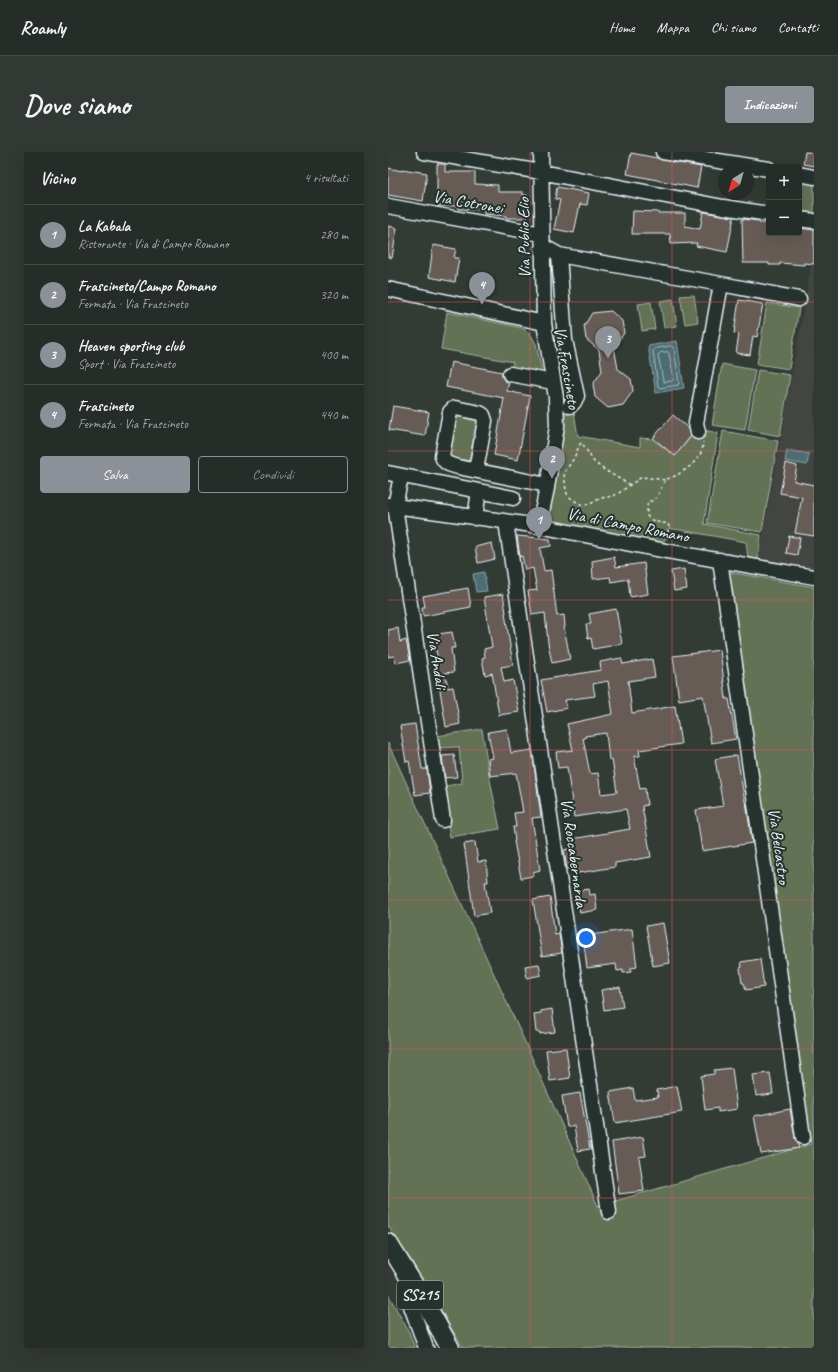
<!DOCTYPE html>
<html lang="it">
<head>
<meta charset="utf-8">
<style>
  body { margin:0; font-family:Caveat,sans-serif; background:#323834; color:#f1f3f6 }
  .controls { position:absolute; right:12px; top:12px; display:grid; overflow:hidden; border-radius:4px; box-shadow:0 4px 16px #0002 }
  .controls button { width:36px; height:36px; display:grid; place-items:center; padding:0; border:0; border-bottom:1px solid #424845; background:#262c28; color:#f1f3f6; font:20px sans-serif }
  .compass { position:absolute; left:330px; top:12px; width:36px; height:36px; border-radius:50%; background:#262c28; box-shadow:0 4px 16px #0002; rotate:217deg }
  .you { position:absolute; left:198px; top:786px; width:14px; height:14px; margin:-10px; border:3px solid #fff; border-radius:50%; background:#1a73e8; box-shadow:0 0 0 6px #1a73e833 }
  .badge { display:grid; place-items:center; width:26px; height:26px; border-radius:50%; background:#8c9099; color:#fff; font-size:13px; font-weight:700 }
  .pin { position:absolute; translate:-50% -33px; filter:drop-shadow(0 1px 2px #0008) }
  .pin::after { content:''; position:absolute; top:21px; width:14px; height:12px; background:inherit; clip-path:polygon(0 0,100% 0,50% 100%) }
  .list { margin:0; padding:0; list-style:none }
  h2 { display:flex; justify-content:space-between; align-items:center; height:52px; margin:0; padding:0 16px; font-size:17px }
  h2 small { font-size:13px; font-weight:400; color:#a4a7a8 }
  .list li { display:grid; grid-template-columns:26px 1fr auto; gap:12px; align-items:center; box-sizing:border-box; height:60px; padding:0 16px; border-top:1px solid #424845 }
  .list b { display:block; font-size:15px; white-space:nowrap }
  .list p { margin:0; font-size:13px; white-space:nowrap; color:#a4a7a8 }
  .list em { font-size:13px; font-style:normal; color:#a4a7a8 }
  .actions { display:flex; gap:8px; padding:12px 16px }
  .actions a { flex:1; padding:9px 0; border:1px solid #8c9099; border-radius:4px; text-align:center; font-size:14px; color:#8c9099 }
  .actions .main { background:#8c9099; color:#fff }
  .map { position:relative; flex:none; width:426px; height:1196px; overflow:hidden; border-radius:4px }
  header { display:flex; align-items:center; gap:24px; box-sizing:border-box; height:56px; padding:0 20px; background:#262c28; border-bottom:1px solid #424845 }
  header strong { font-size:19px }
  nav { display:flex; gap:22px; margin-inline-start:auto; font-size:14px }
  .intro { display:flex; align-items:center; justify-content:space-between; box-sizing:border-box; height:96px; padding:0 24px }
  h1 { margin:0; font-size:28px }
  .button { padding:10px 18px; border-radius:4px; background:#8c9099; color:#fff; font-size:14px; font-weight:700 }
  main { display:flex; gap:24px; padding:0 24px }
  aside { flex:1; background:#262c28; border-radius:4px; box-shadow:0 4px 16px #0002 }
  .map>svg:first-child { display:block }
  .built { fill:#42453f }
  .green { fill:#637254; stroke:#a6b2a6 }
  .water { fill:#4c6d73; stroke:#8aa2a8 }
  .lines { fill:none; stroke-linecap:round; stroke-linejoin:round }
  .shore { stroke:#aabcc3; stroke-width:1 }
  .building { fill:#665b55; stroke:#e8f1f8; fill-rule:evenodd }
  .minor-casing { stroke:#e8f1f8; stroke-width:17 }
  .major-casing { stroke:#e8f1f8; stroke-width:21 }
  .path { stroke:#e8f1f8; stroke-width:1.5; stroke-dasharray:3 3; stroke-linecap:butt }
  .minor { stroke:#26332d; stroke-width:14 }
  .major { stroke:#26332d; stroke-width:18 }
  .grid { fill:none; stroke:#da5a5c; stroke-width:1; stroke-opacity:0.55 }
  .labels { text-anchor:middle; dominant-baseline:central; stroke-width:4; stroke-linejoin:round; paint-order:stroke }
  .shield { fill:#26332d; stroke:#aeb8bb; stroke-width:1 }
  .shield-label { font-size:16px; font-weight:bold; fill:#e8f1f8 }
  .street-label { font-size:17px; fill:#e8f1f8; stroke:#26332d }
</style>
</head>
<body>
<header>
<strong>Roamly</strong>
<nav><a>Home</a><a>Mappa</a><a>Chi siamo</a><a>Contatti</a></nav>
</header>
<div class="intro"><h1>Dove siamo</h1><a class="button">Indicazioni</a></div>
<main>
<aside>
<h2>Vicino<small>4 risultati</small></h2>
<ul class="list">
<li><span class="badge">1</span><div><b>La Kabala</b><p>Ristorante · Via di Campo Romano</p></div><em>280 m</em></li>
<li><span class="badge">2</span><div><b>Frascineto/Campo Romano</b><p>Fermata · Via Frascineto</p></div><em>320 m</em></li>
<li><span class="badge">3</span><div><b>Heaven sporting club</b><p>Sport · Via Frascineto</p></div><em>400 m</em></li>
<li><span class="badge">4</span><div><b>Frascineto</b><p>Fermata · Via Frascineto</p></div><em>440 m</em></li>
</ul>
<div class="actions"><a class="main">Salva</a><a>Condividi</a></div>
</aside>
<div class="map">
<svg width="426" height="1196" viewBox="0 0 426 1196">
  <rect width="100%" height="100%" fill="#333b35"/>
  <filter id="ink" filterUnits="userSpaceOnUse"><feTurbulence type="fractalNoise" baseFrequency=".025" numOctaves="2"/><feDisplacementMap in="SourceGraphic" scale="8" xChannelSelector="R" yChannelSelector="G"/><feConvolveMatrix kernelMatrix="1 2 1 2 8 2 1 2 1" color-interpolation-filters="sRGB"/></filter>
  <g filter="url(#ink)">
    <path class="built" d="M426 98V420L370 411Z"/>
    <path class="green" d="M411 28 426 31V61L411 59Z
      M306 143 310 170 297 172 292 144Z
      M285 147 289 174 276 176 272 149Z
      M263 150 267 177 254 179 250 152Z
      M379 151 411 156 401 217 369 212Z
      M59 160 134 176 142 181 148 192 155 224 123 219 125 210 53 197Z
      M334 212 367 218 357 278 324 273Z
      M370 218 402 223 392 284 360 278Z
      M186 260 190 284 252 295V286L264 287 287 304 306 281 315 278 330 281 316 372 373 383 370 407 360 406 358 390 281 376 275 392 160 371 175 264Z
      M68 264 89 269 81 309 61 306Z
      M335 279 390 289 374 380 319 371Z
      M341 420 426 435V1196H75L23 1108 0 1074V591L137 890 210 1054 423 992Z
      M94 577 101 623 112 677 62 685 54 635 74 631 71 595 51 596 49 584Z
      M0 1142 21 1180 27 1196H0Z"/>
    <path class="water" d="M289 189 296 236 268 241 260 194Z
      M399 298 421 302 419 313 397 309Z
      M96 420 99 439 88 440 85 422Z"/>
    <g class="lines">
      <path class="shore" d="M283 194 286 196 291 231 290 233 272 236 270 234 265 199 266 197Z
        M280 200 281 202 286 227 284 229 276 230 275 228 270 203 272 201Z"/>
    </g>
    <path class="building" d="M417 0H426V14L415 12Z
      M243 1 269 6 274 8 313 15 309 36 239 22Z
      M49 12H57V20H87V32L110 33V40H135V43H139V66H118V64L96 62V58L70 57 71 54H49Z
      M0 16 14 19V17L39 21 35 49 0 43Z
      M169 35 201 41 199 53 192 52 186 81 166 77 172 48 167 47Z
      M245 59 270 60V61H297V74L312 77 315 60 346 65 339 100 308 94 309 91 283 92 282 82H244Z
      M354 67 371 69V71H381V81H411V76L426 78V112L416 111V113L392 111V113H381V111H355Z
      M0 74 9 76 4 106 0 105Z
      M45 93 68 97 66 106H71L67 130 41 125Z
      M351 148 375 152 369 185 365 184 362 203 348 201 351 182 346 181Z
      M223 159 234 169 236 181 226 195 230 217 243 227 245 239 235 253 220 256 207 245 205 232 214 219 211 198 198 187 196 174 204 161Z
      M63 210 114 220V225L117 229 121 230 119 239 142 244 130 308 106 303 116 246 58 235Z
      M5 254 41 260 37 284 1 278Z
      M285 263 301 277 303 284 287 304 265 286Z
      M398 311 409 314 406 329 426 333V384L407 381 414 345 392 341Z
      M129 384 162 387 163 394 152 396 156 419 163 418 169 464 176 463 177 475H176L182 507 164 511 160 491 157 461 144 463 140 439 149 438 145 416 137 418 134 404 132 405Z
      M401 384 412 386 409 403 398 401Z
      M104 391 107 407 90 411 87 395Z
      M226 405 228 415 256 411 260 442 242 445 240 427 223 430 222 425 205 427 204 409Z
      M296 417 299 437 286 439 283 419Z
      M80 436 83 455 35 464 34 455H37L35 444Z
      M115 442 118 461H117L125 513 113 515 116 530 125 528 131 560 111 563 104 521 97 523 94 506 97 505 96 497 104 495 96 445Z
      M228 457 234 492 205 497 203 486 200 487 198 472H203L201 462Z
      M10 476 12 490 18 488 22 508 8 511 6 504 0 505V478Z
      M64 480 67 496H63L66 520 57 521 60 536 65 535 72 572 58 575 48 514 51 513 48 498 46 499 44 483Z
      M332 498 338 547H341L348 587 323 591 315 544 291 548 285 504Z
      M233 506 235 512 264 507 267 525 240 529 244 561 287 554 293 592 251 598 252 604H246L252 637 257 636 259 653 254 654 263 705 227 711V715L190 721 189 715 179 717 176 698 186 696 184 687 242 677 238 657 186 665 179 615 170 616 168 600 185 598 179 572 225 562 220 529 205 532 207 544 177 548 179 556 159 560 153 528 213 518 212 510ZM218 581 221 608 224 607 229 640 213 642 210 621 202 622 195 586 198 585 197 584Z
      M27 572 34 617H39L42 641 27 643 21 609 18 610 12 574Z
      M119 577 123 601 144 598 153 665 144 666 152 718 145 720V724L133 726 126 689H127L125 675H128L126 661 135 660 128 621 102 624 100 607 105 606 100 580Z
      M66 603 69 625 57 626 54 604Z
      M349 603 357 650H358L364 691 314 699 308 658 335 654 327 607Z
      M87 690 90 710 98 709 100 730H97L102 761 86 764 76 692Z
      M201 737 202 743 207 742 209 758 192 761 188 739Z
      M162 745 167 783 171 782 174 801 154 804 145 748Z
      M275 771 282 811 265 814 258 774Z
      M244 777 249 815 243 816V820L235 821V818L229 819 228 812 199 816 195 784Z
      M372 807 376 835 358 838 356 831H354L352 816 354 815 353 810Z
      M151 812 153 823 139 826 137 814Z
      M232 835 235 855 216 858 213 838Z
      M164 857 167 880 152 882V880H148L146 862 153 861V859Z
      M178 896 182 926 162 929 158 898Z
      M344 916 349 957 330 960V956L317 958 313 924 326 922V918Z
      M382 921 385 942 368 944 365 923Z
      M289 934 294 960 227 971 222 940 245 936 247 948 270 945 269 938Z
      M192 941 202 997 190 999 186 974 179 975 174 944Z
      M402 957 407 986 410 992 411 996 373 1002 366 964Z
      M255 985 258 1004 251 1005 256 1039 231 1042 224 990Z"/>
    <g class="lines">
      <g class="minor-casing">
        <path id="minor" d="M36 0 153 20 335 55 381 62
          M153 0 156 171
          M275 0 381 17
          M411 22 426 25
          M0 54 154 82
          M411 67 426 69
          M154 96 160 97 171 103 333 132 411 147
          M171 103 177 188 189 244 186 250 182 254
          M0 137 156 171 168 246 169 274 159 336 151 374
          M122 222 165 230
          M310 280 308 271 333 132
          M88 318 97 269 95 263 92 261 67 256 65 257 62 260 54 304C56 312 63 313 70 315L159 333
          M0 321 91 339 87 366
          M13 324 7 354 55 668
          M91 339 125 346
          M0 353 151 374 278 399 426 425
          M118 370 221 1060
          M332 408 415 985
          M19 1143 38 1196"/>
      </g>
      <g class="major-casing">
        <path id="major" d="M0 1091 39 1154 62 1196"/>
      </g>
      <path class="path" d="M242 333 215 317 206 310 194 291 192 292 186 306 176 321 178 339 180 344 190 351 195 353 202 352 213 346 225 344 231 341 242 333 254 325 278 328
        M279 387 281 374 280 372C272 370 256 370 259 358 259 354 259 352 261 349H265C272 344 272 334 278 328 280 326 286 325 289 323 301 316 316 305 315 290"/>
      <use href="#minor" class="minor"/>
      <use href="#major" class="major"/>
    </g>
  </g>
  <path class="grid" d="M142 0V1196M284 0V1196M0 150H426M0 299H426M0 448H426M0 598H426M0 748H426M0 897H426M0 1046H426"/>
  <g class="labels">
    <rect class="shield" x="9" y="1129" width="46" height="28" rx="3"/>
    <g class="shield-label">
      <text x="32" y="1143">SS215</text>
    </g>
    <g class="street-label">
      <text transform="translate(80 50) rotate(10)">Via Cotronei</text>
      <text transform="translate(136 86) rotate(-91)">Via Publio Elio</text>
      <text transform="translate(179 216) rotate(80)">Via Frascineto</text>
      <text transform="translate(240 373) rotate(11)">Via di Campo Romano</text>
      <text transform="translate(49 508) rotate(81)">Via Andali</text>
      <text transform="translate(391 694) rotate(82)">Via Belcastro</text>
      <text transform="translate(186 701) rotate(82)">Via Roccabernarda</text>
    </g>
  </g>
</svg>
<div class="controls">
<button>+</button>
<button>−</button>
</div>
<svg class="compass" viewBox="-18 -18 36 36"><path d="M0-13l5 13h-10z" fill="#e53935"/><path d="M0 13l5-13h-10z" fill="#a4a7a8"/></svg>
<div class="you"></div>
<div class="pin badge" style="left:151px;top:388px">1</div>
<div class="pin badge" style="left:164px;top:327px">2</div>
<div class="pin badge" style="left:220px;top:207px">3</div>
<div class="pin badge" style="left:94px;top:153px">4</div>
</div>
</main>
</body>
</html>
